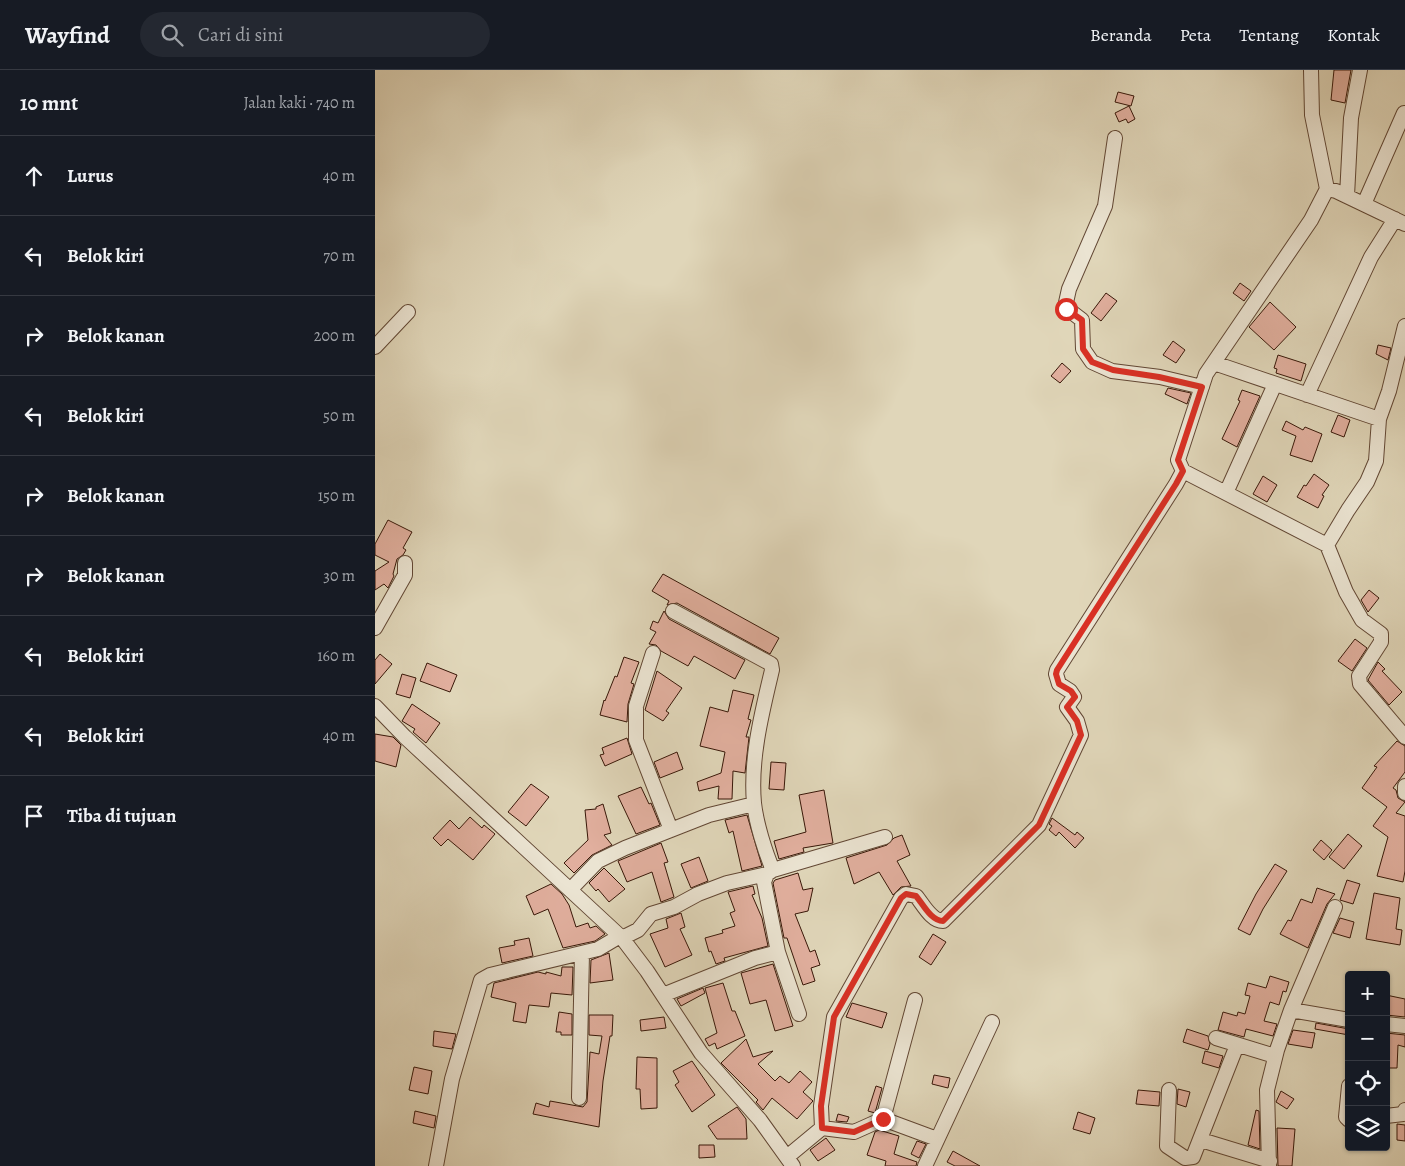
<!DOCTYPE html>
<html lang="id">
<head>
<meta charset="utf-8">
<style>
  body { margin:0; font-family:Alegreya,serif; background:#242831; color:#f1f3f6 }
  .controls { position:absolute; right:15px; bottom:15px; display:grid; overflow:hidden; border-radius:5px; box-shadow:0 1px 4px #0004 }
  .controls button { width:45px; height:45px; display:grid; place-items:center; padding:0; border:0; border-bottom:1px solid #363941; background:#171b24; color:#f1f3f6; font:25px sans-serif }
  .stop { position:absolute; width:15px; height:15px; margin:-11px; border:4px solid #d93025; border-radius:50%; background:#fff }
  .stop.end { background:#d93025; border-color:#fff; box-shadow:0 1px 5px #0008 }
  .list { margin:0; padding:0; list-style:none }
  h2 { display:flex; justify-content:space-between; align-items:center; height:65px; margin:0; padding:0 20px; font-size:21px }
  h2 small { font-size:16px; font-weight:400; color:#9ea1a6 }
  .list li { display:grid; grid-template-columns:32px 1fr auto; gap:15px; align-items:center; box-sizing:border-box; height:80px; padding:0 20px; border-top:1px solid #363941 }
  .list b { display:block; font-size:19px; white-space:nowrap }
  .list em { font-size:16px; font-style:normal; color:#9ea1a6 }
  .icon { flex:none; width:28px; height:28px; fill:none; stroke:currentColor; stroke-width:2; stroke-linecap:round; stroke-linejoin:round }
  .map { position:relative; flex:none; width:1030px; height:1096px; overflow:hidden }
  header { display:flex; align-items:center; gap:30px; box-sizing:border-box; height:70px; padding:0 25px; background:#171b24; border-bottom:1px solid #363941 }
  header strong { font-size:24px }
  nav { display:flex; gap:28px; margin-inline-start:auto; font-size:18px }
  .search { width:350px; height:45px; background:#242831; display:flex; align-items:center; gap:12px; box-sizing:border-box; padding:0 18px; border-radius:28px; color:#9ea1a6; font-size:19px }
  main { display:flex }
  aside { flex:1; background:#171b24 }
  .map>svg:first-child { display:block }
  .building { fill:#e1af9e; stroke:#381708 }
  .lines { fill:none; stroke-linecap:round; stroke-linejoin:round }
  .minor-casing { stroke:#624734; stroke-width:16 }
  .minor { stroke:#ebe4d2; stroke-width:14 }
  .route { stroke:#d93025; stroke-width:6 }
</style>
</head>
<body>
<header>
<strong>Wayfind</strong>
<div class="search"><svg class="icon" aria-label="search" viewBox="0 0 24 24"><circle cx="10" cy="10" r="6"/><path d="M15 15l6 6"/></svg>Cari di sini</div>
<nav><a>Beranda</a><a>Peta</a><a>Tentang</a><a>Kontak</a></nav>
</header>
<main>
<aside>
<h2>10 mnt<small>Jalan kaki · 740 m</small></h2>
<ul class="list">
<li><svg class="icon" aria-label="ahead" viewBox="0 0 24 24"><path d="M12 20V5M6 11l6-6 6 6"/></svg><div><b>Lurus</b></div><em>40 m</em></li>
<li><svg class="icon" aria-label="left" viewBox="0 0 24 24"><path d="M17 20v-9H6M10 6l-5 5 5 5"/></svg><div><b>Belok kiri</b></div><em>70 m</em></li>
<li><svg class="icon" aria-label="right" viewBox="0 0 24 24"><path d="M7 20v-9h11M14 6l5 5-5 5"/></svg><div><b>Belok kanan</b></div><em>200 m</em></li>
<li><svg class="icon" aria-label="left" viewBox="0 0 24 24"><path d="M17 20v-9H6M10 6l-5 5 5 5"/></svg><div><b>Belok kiri</b></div><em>50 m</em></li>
<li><svg class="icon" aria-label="right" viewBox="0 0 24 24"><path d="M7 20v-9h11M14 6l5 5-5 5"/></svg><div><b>Belok kanan</b></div><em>150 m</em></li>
<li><svg class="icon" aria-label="right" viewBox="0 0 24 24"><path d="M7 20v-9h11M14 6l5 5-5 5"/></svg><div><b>Belok kanan</b></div><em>30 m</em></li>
<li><svg class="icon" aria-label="left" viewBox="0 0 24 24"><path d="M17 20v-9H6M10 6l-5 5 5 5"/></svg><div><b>Belok kiri</b></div><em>160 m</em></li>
<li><svg class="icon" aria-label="left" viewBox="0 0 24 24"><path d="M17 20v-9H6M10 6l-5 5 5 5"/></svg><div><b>Belok kiri</b></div><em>40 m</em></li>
<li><svg class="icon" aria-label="arrive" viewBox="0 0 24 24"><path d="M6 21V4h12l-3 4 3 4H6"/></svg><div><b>Tiba di tujuan</b></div></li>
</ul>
</aside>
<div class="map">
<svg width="1030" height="1096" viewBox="0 0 1030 1096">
  <rect width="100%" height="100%" fill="#e0d6b9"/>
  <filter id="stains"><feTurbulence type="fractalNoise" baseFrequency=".004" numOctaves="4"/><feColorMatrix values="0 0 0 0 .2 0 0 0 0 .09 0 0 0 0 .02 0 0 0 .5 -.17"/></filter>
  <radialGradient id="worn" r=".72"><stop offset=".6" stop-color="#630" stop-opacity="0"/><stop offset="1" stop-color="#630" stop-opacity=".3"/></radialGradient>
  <path class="building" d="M959 0H976L970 33 956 30Z
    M743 22 759 26 756 36 740 32Z
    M754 36 760 49 753 53 751 49 744 52 740 43Z
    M865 213 876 221 869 231 858 223Z
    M731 223 742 231 726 251 716 243Z
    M895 232 921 257 899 280 874 257Z
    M798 271 810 280 801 293 788 285Z
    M1003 275 1016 278 1013 290 1001 284Z
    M903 285 931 294 926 311 901 303 902 299 899 298Z
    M687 293 696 301 685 313 676 306Z
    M793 318 816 323 812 334 790 324Z
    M867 320 885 326 862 377 847 369 865 331 863 330Z
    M963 345 975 350 969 367 956 362Z
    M911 351 928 360 930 357 947 364 937 392 915 385 921 366 907 360Z
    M939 404 954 415 947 425 949 426 943 438 922 427 929 415 931 416Z
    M888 406 902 415 892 432 878 424Z
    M13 450 37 462 28 478 31 480 28 485 22 489 18 504 19 506 13 518 9 514 0 520V501L14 492 0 485V474Z
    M288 504 404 568 395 584 302 533 292 535 294 531 277 521Z
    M994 520 1004 528 993 542 986 530Z
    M289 541 294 549 370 590 360 609 319 586 313 596 286 581 281 575 274 574 281 562 275 559 278 551 283 553Z
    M980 569 992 578 977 601 963 591Z
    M5 584 17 594 0 614V590Z
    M249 587 264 592 256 613 259 614 253 634 252 652 225 645 229 630 230 631 240 606 242 607Z
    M1003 592 1010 599 1007 601 1027 622 1014 635 993 610Z
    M52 593 82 605 75 622 45 611Z
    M282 601 307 618 291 641 294 643 288 651 270 640Z
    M27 604 41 608 35 628 21 624Z
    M358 620 379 625 373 649 376 650 371 667H374L370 703 358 701 357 729H343L344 716 324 721 322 712 346 703 350 682 325 676 335 637 353 642Z
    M37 634 65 653 51 673 38 662 40 659 27 651Z
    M0 664 18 667 26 675 21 697 0 691Z
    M252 668 257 684 230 696 225 685 229 684 227 678Z
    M1022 671 1030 676V702L1018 718 1021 720 1023 728 1030 732 1021 743 1030 746V801L1028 812 1002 806 1013 767 998 756 1012 737 987 718 1002 697 999 696Z
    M302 682 308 699 285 708 279 692Z
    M396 692 411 693 409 720 394 719Z
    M156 714 174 727 151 756 133 742Z
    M266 717 274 734 276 733 285 755 261 764 243 726Z
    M449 720 458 773 428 778 429 782 404 789 399 771 431 762 424 725Z
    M228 734 236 763 229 765 237 775 217 785 199 803 189 793 213 770 210 740 221 739V737Z
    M372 745 387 796 367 801 358 761 354 763 350 750Z
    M95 747 107 758 109 755 120 764 98 790 73 769 66 776 58 768 75 750 84 759Z
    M677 748 700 765 702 762 709 768 700 778 684 762 681 766 674 760 677 756 674 754Z
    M973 764 987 776 969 799 954 787Z
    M527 765 535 785 522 791 536 816 526 817 518 825 504 802 479 814 471 788 512 775 519 768Z
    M946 770 957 780 949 790 938 780Z
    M286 773 293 792 289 793 299 827 286 832 277 802 252 812 243 791Z
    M324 787 333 811 316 818 306 794Z
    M900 794 912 801 888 839 875 865 863 859 881 824Z
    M229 798 250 819 234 832 223 819 221 821 214 813Z
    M423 803 428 820 438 818 433 841 420 844 435 882 440 880 445 895 436 898 440 911 428 915 412 868H409L398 813 400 810Z
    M972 810 985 814 978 834 965 830Z
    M176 814 187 824 194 835 201 857 213 853 215 858 221 856 230 864 220 871 188 878 173 839 159 845 151 826Z
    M378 816 380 824 377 825 387 848 393 876 349 888 350 891 341 894 336 881 334 882 330 868 348 863 347 860 360 856 355 843 360 841 353 822Z
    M942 818 960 824 952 834 933 878 905 864 913 850 916 851 926 829 937 833Z
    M999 823 1025 828 1021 859 1027 860 1025 875 991 869Z
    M306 843 310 857 305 859 317 885 290 897 275 864 293 858 291 849Z
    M965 848 979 852 975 868 958 863Z
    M558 864 571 872 556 895 544 887Z
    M154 868 158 886 127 893 124 878 140 875 139 871Z
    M234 883 238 910 215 913 216 890Z
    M398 894 418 956 400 961 391 930 375 934 366 903Z
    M187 897H198L197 925 176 923 174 937 154 935 151 953 138 951 141 933 116 927 119 913 163 902 171 904V902L186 906Z
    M895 906 914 912 911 922 908 921 904 935 895 932 889 951 902 954 898 966 871 959 869 967 843 960 848 942 862 946 863 942 870 944 875 926 870 925 873 913 891 918Z
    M348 913 357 941H360L370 966 342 979 340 973 334 976 330 969 342 963 330 918Z
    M328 918 330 923 306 936 302 929Z
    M1011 925 1030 929V947L1011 945Z
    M477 933 512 943 507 958 471 947Z
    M184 942 197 944V965H186V962H181Z
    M214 945H238L237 966H235L228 1011 224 1057 158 1044 161 1033 174 1037 175 1031 208 1037 212 1032 215 982 224 984 227 966 214 965Z
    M289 947 291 958 266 961 265 950Z
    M941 953 974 959V965L940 959Z
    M812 959 833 966 835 974 833 980 808 972Z
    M918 960 940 963 937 978 913 974Z
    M59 961 81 964 77 979 58 976Z
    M1011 963 1030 965V977L1023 975 1022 998H1011Z
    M371 969 378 987 398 981 383 994 400 1011 405 1006 414 1013 425 1001 437 1012 428 1022 438 1031 422 1049 397 1028 388 1040 381 1032 383 1030 346 993Z
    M830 981 848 986 844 998 827 993Z
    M262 987 282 988V1038L266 1039 265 1019H261Z
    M317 991 340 1025 317 1042 300 1015 304 1012 298 1001Z
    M39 997 57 1001 53 1024 34 1020Z
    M559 1005 575 1008 573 1018 557 1014Z
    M501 1016 507 1018 500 1043 493 1041Z
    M803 1019 815 1022 811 1037 802 1034Z
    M763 1020 785 1022 784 1036 761 1034Z
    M906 1021 919 1029 912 1039 901 1032Z
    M362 1037 371 1049 372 1069H342L333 1056Z
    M881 1040 884 1041 885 1079 873 1075Z
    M40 1041 61 1046 59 1058 38 1053Z
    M703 1042 720 1048 715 1064 698 1059Z
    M463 1044 474 1047 472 1052 461 1051Z
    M1022 1054 1030 1055V1071L1022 1070Z
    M902 1058 920 1059 917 1096H903Z
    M504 1060 524 1066 519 1084 542 1092 541 1096H510L511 1091 492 1085 500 1062Z
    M451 1068 460 1080 443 1091 435 1080Z
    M542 1071 551 1074 544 1088 536 1084Z
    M324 1075H339L340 1087 324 1088Z
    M578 1081 605 1096H580L572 1092Z"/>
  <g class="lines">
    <g class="minor-casing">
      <path id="minor" d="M936 0 937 45 952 119
        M740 68 730 136 694 219 690 237 707 250 708 279 717 292 737 301 785 307 827 317
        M972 126 976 48 985 0
        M989 134 1029 43
        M1030 256 1014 321 1004 349 1001 391 992 412 973 440 952 475 971 522 987 550 1006 564V572L984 606 985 614 1030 667
        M0 277 33 242
        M839 293 1004 349
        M932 325 996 187 1020 149
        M808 401 952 475
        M851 423 900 314
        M0 558 30 505V493
        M278 583 261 636V670L296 760
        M0 636 30 667 247 868 272 901 326 983 385 1050 418 1096
        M1030 716V723
        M398 800 510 767
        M195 820 223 791 250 778 334 745 379 734
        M247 868 263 860 276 844 299 837 323 824 352 813 392 804
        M403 882 424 944
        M288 925 380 888 403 882 389 812 392 804 398 800C390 782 381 752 379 733 375 689 387 642 397 600L396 594 298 541
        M916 940 974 950
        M1011 954 1030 956
        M841 968 900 986
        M974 1016 971 1047 974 1050
        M794 1020 792 1076 810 1088 818 1087 862 975
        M204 1028 207 883
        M1011 1046 1028 1044 1030 1040
        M508 1049 540 930
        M447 1058 479 1062 508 1049 562 1069
        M826 1070 895 1091
        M412 1087 447 1058 446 1036 459 947 526 828 531 824 541 826C548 834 556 851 568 851L664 755 706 665 702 651 692 637 699 627 695 621 684 614 681 604 682 600 801 414 808 401 803 390 831 304 936 150 952 119 961 121 1030 154
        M61 1096 77 1009 106 910 115 905 223 879 245 866
        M550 1096 617 952
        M894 1096 892 1020 902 980 916 940 960 837"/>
    </g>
    <use href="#minor" class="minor"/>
  </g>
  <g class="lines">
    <path class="route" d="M508 1049 479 1062 447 1058 446 1036 459 947 526 828 531 824 541 826C548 834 556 851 568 851L664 755 706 665 702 651 692 637 700 627 696 621 684 614 681 604 682 600 801 414 808 401 803 390 827 317 784 307 738 300 717 292 708 279 707 250 691 239"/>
  </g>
  <rect width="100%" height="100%" filter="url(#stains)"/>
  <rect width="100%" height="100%" fill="url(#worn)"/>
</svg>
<div class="controls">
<button>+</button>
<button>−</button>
<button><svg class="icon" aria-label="locate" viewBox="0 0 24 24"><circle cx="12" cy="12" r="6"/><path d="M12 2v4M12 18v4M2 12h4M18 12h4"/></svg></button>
<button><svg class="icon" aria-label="layers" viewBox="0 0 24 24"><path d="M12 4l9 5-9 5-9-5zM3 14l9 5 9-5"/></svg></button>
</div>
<div class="stop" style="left:691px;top:239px"></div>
<div class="stop end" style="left:508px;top:1049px"></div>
</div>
</main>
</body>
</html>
